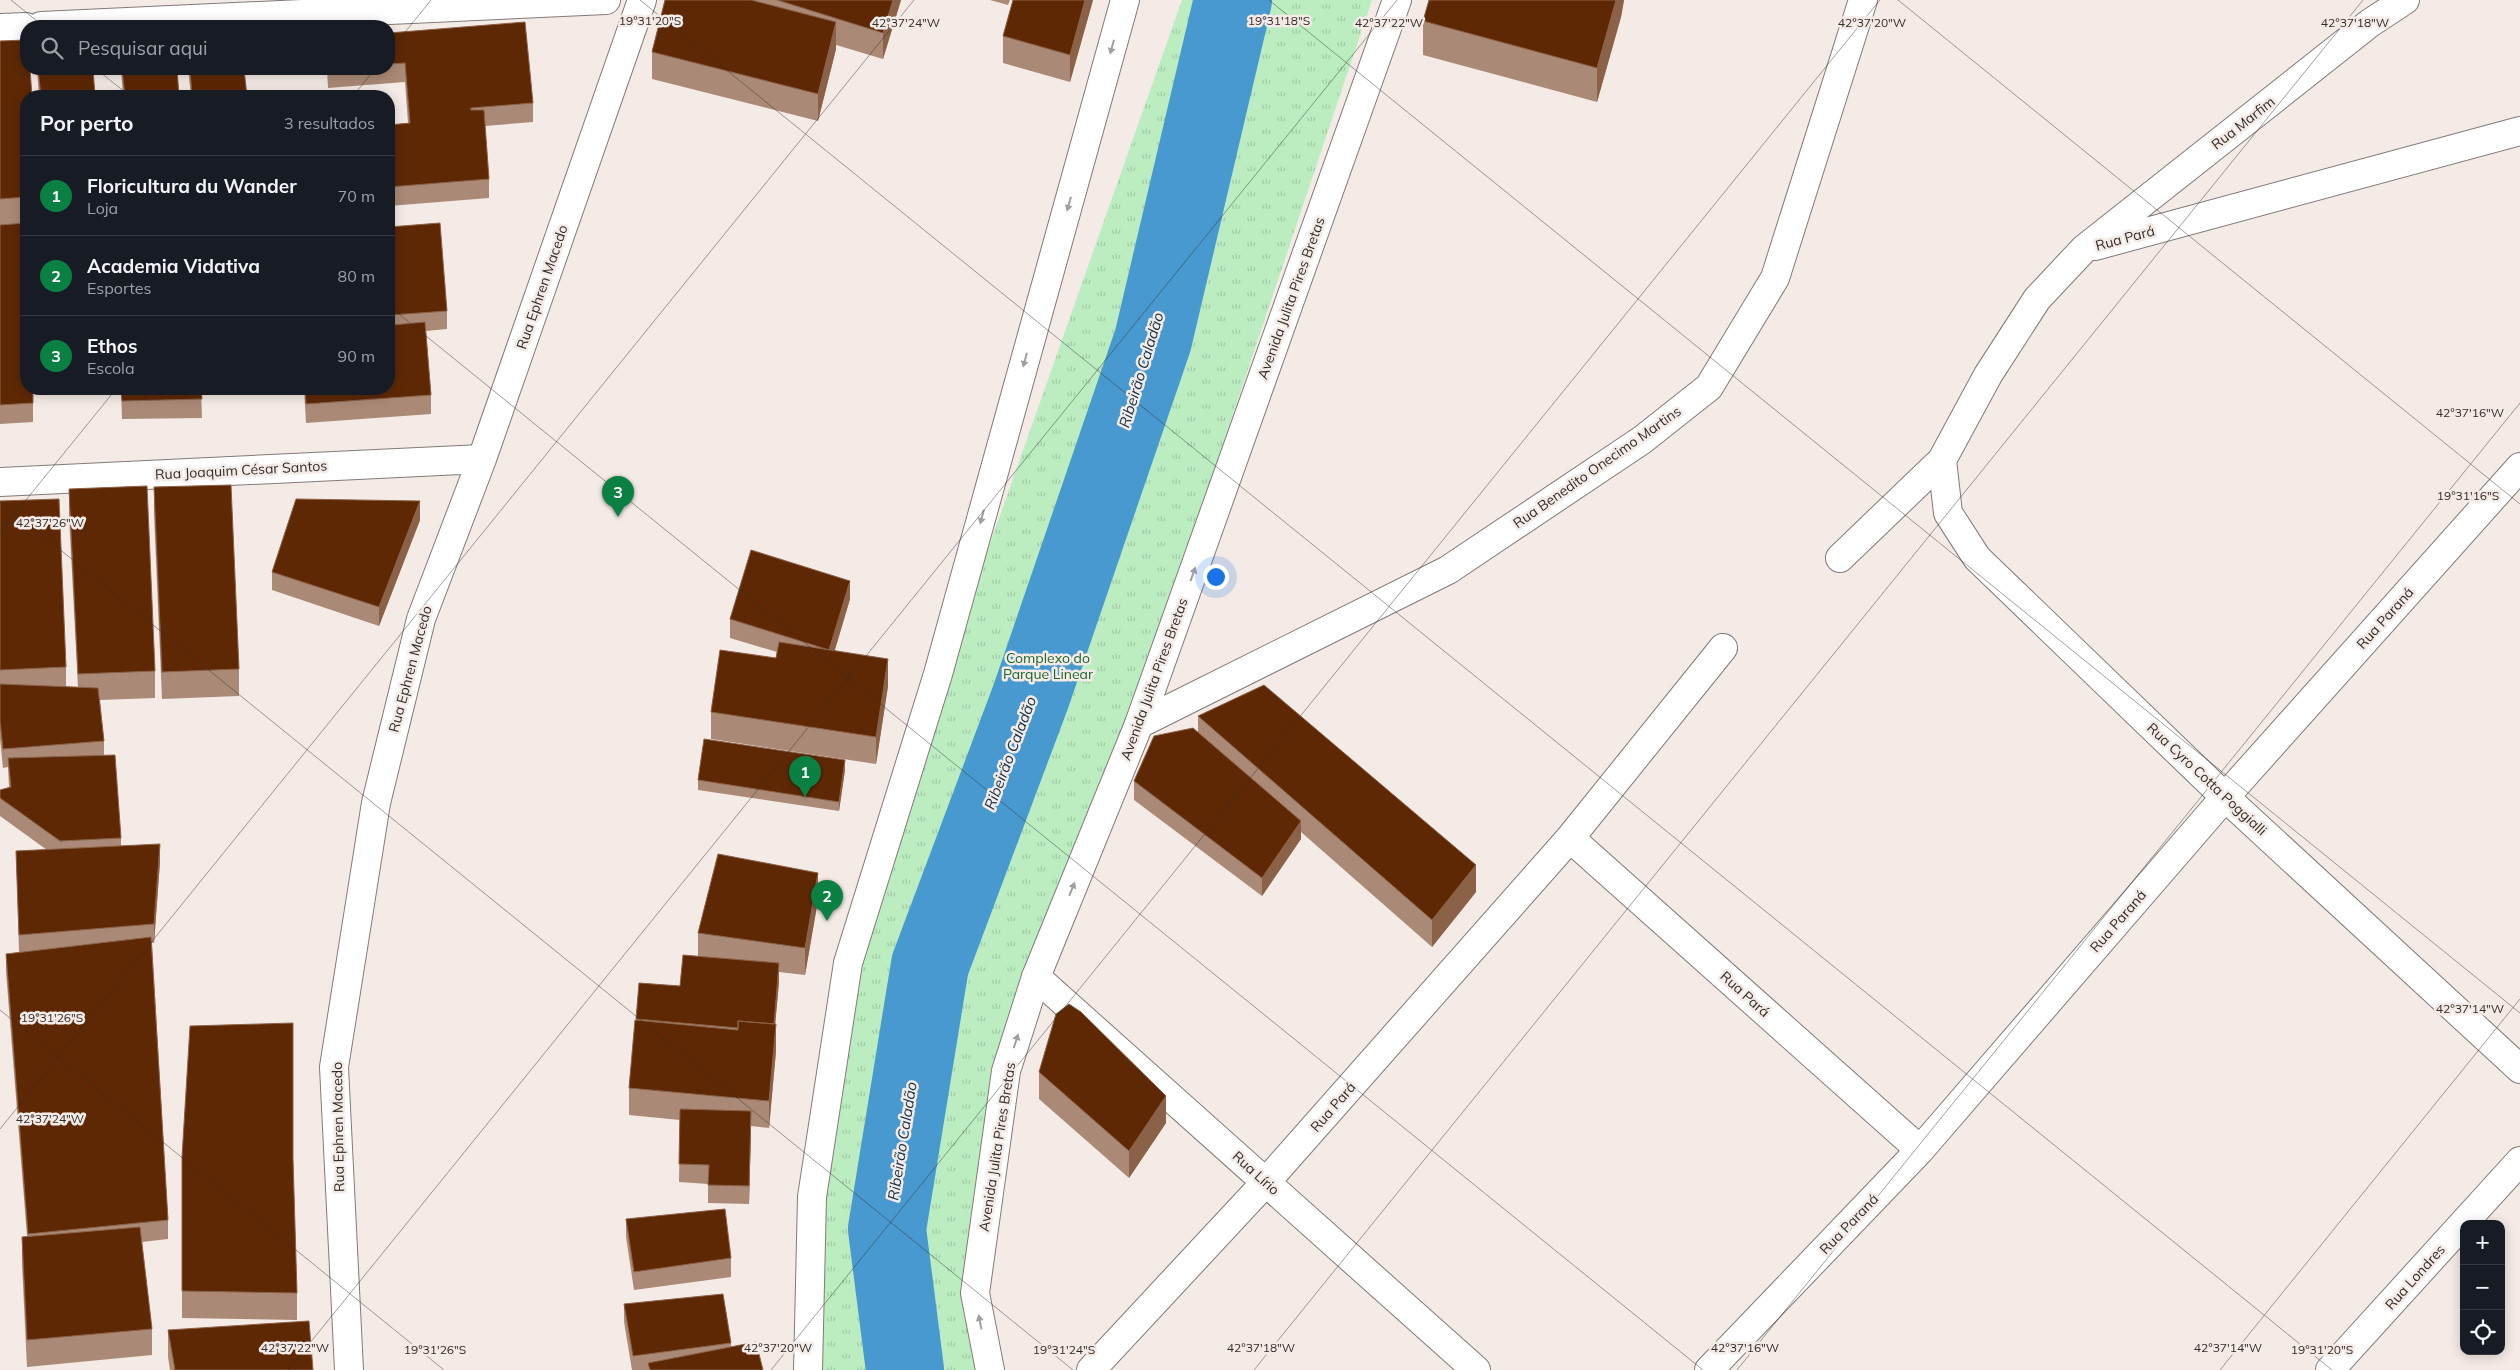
<!DOCTYPE html>
<html lang="pt">
<head>
<meta charset="utf-8">
<style>
  body { margin:0; font-family:Mulish,sans-serif; background:#20242c; color:#f1f3f6 }
  .controls { position:absolute; right:15px; bottom:15px; display:grid; overflow:hidden; border-radius:10px; box-shadow:0 2px 12px #0003 }
  .controls button { width:45px; height:45px; display:grid; place-items:center; padding:0; border:0; border-bottom:1px solid #363941; background:#171b24; color:#f1f3f6; font:25px sans-serif }
  .you { position:absolute; left:1215px; top:576px; width:18px; height:18px; margin:-12px; border:4px solid #fff; border-radius:50%; background:#1a73e8; box-shadow:0 0 0 8px #1a73e833 }
  .badge { display:grid; place-items:center; width:32px; height:32px; border-radius:50%; background:#0b8043; color:#fff; font-size:16px; font-weight:700 }
  .pin { position:absolute; translate:-50% -41px; filter:drop-shadow(0 1px 2px #0008) }
  .pin::after { content:''; position:absolute; top:26px; width:18px; height:15px; background:inherit; clip-path:polygon(0 0,100% 0,50% 100%) }
  .list { margin:0; padding:0; list-style:none }
  h2 { display:flex; justify-content:space-between; align-items:center; height:65px; margin:0; padding:0 20px; font-size:21px }
  h2 small { font-size:16px; font-weight:400; color:#9ea1a6 }
  .list li { display:grid; grid-template-columns:32px 1fr auto; gap:15px; align-items:center; box-sizing:border-box; height:80px; padding:0 20px; border-top:1px solid #363941 }
  .list b { display:block; font-size:19px; white-space:nowrap }
  .list p { margin:0; font-size:16px; white-space:nowrap; color:#9ea1a6 }
  .list em { font-size:16px; font-style:normal; color:#9ea1a6 }
  .icon { flex:none; width:28px; height:28px; fill:none; stroke:currentColor; stroke-width:2; stroke-linecap:round; stroke-linejoin:round }
  .map { position:relative; flex:none; width:2520px; height:1370px; overflow:hidden }
  .search { position:absolute; background:#171b24; box-shadow:0 2px 12px #0003; left:20px; top:20px; width:375px; height:55px; display:flex; align-items:center; gap:12px; box-sizing:border-box; padding:0 18px; border-radius:20px; color:#9ea1a6; font-size:19px }
  .panel { position:absolute; background:#171b24; box-shadow:0 2px 12px #0003; left:20px; top:90px; width:375px; height:305px; border-radius:20px }
  .map>svg:first-child { display:block }
  .park { fill:url(#park-tufts) }
  .lines { fill:none; stroke-linecap:round; stroke-linejoin:round }
  .river { stroke:#4899cf; stroke-width:78 }
  .street-casing { stroke:#837a76; stroke-width:30 }
  .primary-casing { stroke:#837a76; stroke-width:30 }
  .street { stroke:#fff; stroke-width:28 }
  .primary { stroke:#fff; stroke-width:28 }
  .wall { fill:#aa8a76 }
  .shaded-wall { fill:#8b6248 }
  .building { fill:#5e2805; stroke:#8b6248 }
  .oneway { fill:#a2a09f }
  .ticks { fill:none; stroke:#302c2a; stroke-width:1; stroke-opacity:0.45 }
  .labels { text-anchor:middle; dominant-baseline:central; stroke-width:5; stroke-linejoin:round; paint-order:stroke }
  .street-label { font-size:14px; fill:#302c2a; stroke:#f5ebe6 }
  .park-label { font-size:14px; fill:#19662f; stroke:#f5ebe6 }
  .water-label { font-size:15px; font-style:italic; fill:#0e3248; stroke:#f5ebe6 }
  .ticks-label { font-size:12px; text-anchor:middle; fill:#302c2a; stroke:#f5ebe6; stroke-width:5; stroke-linejoin:round; paint-order:stroke }
</style>
</head>
<body>
<div class="map">
<svg width="2520" height="1370" viewBox="0 0 2520 1370">
  <defs>
    <pattern id="park-tufts" width="24" height="20" patternUnits="userSpaceOnUse" patternTransform="scale(1.25)"><rect width="24" height="20" fill="#bbedc1"/><path d="M3 7l-1-3M5 7V3M7 7l1-3M15 17l-1-3M17 17v-4M19 17l1-3" fill="none" stroke="#a1cba6"/></pattern>
  </defs>
  <rect width="100%" height="100%" fill="#f5ebe6"/>
  <path class="park" d="M1182 0H1372L1138 697 996 1082 983 1370H813L815 1199 854 967 943 677Z"/>
  <g class="lines">
    <path class="river" d="M905 1370 887 1229 930 965 1031 696 1153 340 1233 0"/>
    <g class="street-casing">
      <path id="street" d="M41 26 606 0
        M0 28 26 27
        M2095 246 2520 131
        M1942 460 1948 513 1977 558 2225 797 2520 1069
        M0 482 482 459
        M1840 558 1942 460 1988 375 2037 299 2084 249 2370 23 2405 0
        M1139 724 1448 570 1642 440 1709 387 1775 278 1863 0
        M1570 838 1920 1150
        M1036 977 1476 1370
        M349 1370 334 1067 376 803 421 619 482 459 642 0
        M1091 1370 1266 1182 1570 838 1723 648
        M1709 1370 1920 1150 2225 797 2520 467
        M2330 1370 2520 1161"/>
    </g>
    <g class="primary-casing">
      <path id="primary" d="M808 1370 812 1197 848 963 938 674 1125 0
        M990 1370 975 1293 1006 1071 1036 977 1139 724 1397 0"/>
    </g>
    <use href="#street" class="street"/>
    <use href="#primary" class="primary"/>
  </g>
  <path class="wall" d="M665 0H901L883 59 836 45V49L818 121 652 79V52Z
    M990 0H1010L1008 5Z
    M1013 0H1093L1070 82 1003 63V36Z
    M1429 0H1624L1621 17 1597 102 1423 55V21Z
    M389 33 533 103V122L485 126 489 179V198L389 206V125L408 123 405 82 328 88 327 69H389Z
    M0 41 26 96V389L33 403V422L0 424Z
    M37 69H93L95 96H39Z
    M121 69H177L179 96H123Z
    M188 69H244L247 96H191Z
    M389 227 447 311V329L426 331 431 395V414L306 423 304 389H389Z
    M121 389H201L202 418 122 419Z
    M154 487 239 669V696L162 699 154 514Z
    M69 489 155 671V698L100 700 104 741V755L121 838V846L160 862 154 943H152L168 1220V1239L142 1242 152 1329V1355L27 1367 22 1264V1237L27 1236 6 972V954L19 952 16 851 47 850 0 816V790L9 787 8 767 3 768 0 739V501L66 667V687H78L69 516Z
    M420 520 379 626 272 590V572Z
    M850 599 835 650 888 686 876 764 711 739V712L776 658 777 652 730 638V619Z
    M1198 716 1476 892 1432 947 1301 832V839L1262 896 1134 800V781L1198 732Z
    M845 770 839 811 698 790V780Z
    M818 900 805 975 779 972V982L775 1024 776 1051 769 1128 751 1126 749 1204 708 1203V1184L679 1182 680 1120 629 1115V1088L636 1021 639 983 680 986 698 956V933Z
    M1039 1072 1166 1123 1129 1178 1039 1099Z
    M182 1157 293 1159 297 1293V1320L182 1318Z
    M626 1219 731 1258V1277L634 1290 626 1237Z
    M624 1304 731 1343V1347L763 1370H632L624 1322Z
    M168 1330 313 1370H170L168 1357Z"/>
  <path class="shaded-wall" d="M893 0H901L883 59V33Z
    M1085 0H1093L1070 82V55Z
    M1616 0H1624L1621 17 1597 102V68Z
    M836 22V49L818 121V94Z
    M420 501V520L379 626V607Z
    M850 581V599L829 669V650Z
    M888 659V686L876 764V737Z
    M845 760V770L839 811V802Z
    M1301 821V839L1262 896V878Z
    M160 844V862L154 943V924Z
    M1476 865V892L1432 947V920Z
    M818 873V900L805 975V948Z
    M779 963V982L773 1049V1031Z
    M776 1024V1051L769 1128V1101Z
    M1166 1096V1123L1129 1178V1151Z
    M751 1111V1130L749 1204V1186Z"/>
  <path class="building" d="M665 0H751L836 22 818 94 652 52Z
    M777 0H893L883 33Z
    M1013 0H1085L1070 55 1003 36Z
    M1429 0H1616L1597 68 1423 21Z
    M525 22 533 103 471 108V110H484L489 179 389 187V125L410 123 405 63 389 64V33Z
    M26 40V69H30L32 96H26V197L0 199V41Z
    M38 69H93L95 96H41Z
    M122 69H177L179 96H125Z
    M190 69H244L247 96H192Z
    M26 223V389H33V403L0 405V225Z
    M440 223 447 311 391 315 392 325 425 322 431 395 306 404 305 389H389V227Z
    M121 389H201L202 399 122 401Z
    M231 485 239 669 162 672 154 487Z
    M147 486 155 671 78 674 69 489Z
    M59 499 66 667 0 670V501Z
    M296 499 420 501 379 607 272 572Z
    M751 550 850 581 829 650 730 619Z
    M779 642 888 659 876 737 711 712 720 650 776 658Z
    M0 684 98 688 104 741 3 749 0 721Z
    M1264 685 1476 865 1432 920 1198 716Z
    M1193 728 1301 821 1262 878 1134 781 1154 736Z
    M704 739 845 760 839 802 698 780Z
    M115 755 121 838 60 841 0 798V790L11 787 8 758Z
    M160 844 154 924 19 935 16 851Z
    M718 854 818 873 805 948 698 933Z
    M151 937 168 1220 28 1234 6 954Z
    M683 955 779 963 774 1024 738 1021V1028L636 1019 639 983 680 986Z
    M1069 1004 1081 1012 1166 1096 1129 1151 1039 1072 1056 1014Z
    M635 1020 738 1030V1021L776 1024 769 1101 629 1088Z
    M293 1023V1159L297 1293 182 1291V1157L190 1026Z
    M680 1109 751 1111 749 1186 708 1185 709 1165 679 1164Z
    M725 1209 731 1258 634 1272 626 1219Z
    M140 1227 152 1329 27 1340 22 1237Z
    M723 1294 731 1343 633 1356 624 1304Z
    M309 1321 313 1370H175L168 1330Z
    M756 1342 763 1370H650L648 1363Z"/>
  <defs><path id="oneway-solid" d="M-6-.8H1V-3.2L6.5 0L1 3.2V.8H-6Z" transform="scale(1.25)"/></defs>
  <g class="oneway">
    <use href="#oneway-solid" transform="translate(1112 47) rotate(105)"/>
    <use href="#oneway-solid" transform="translate(1069 204) rotate(105)"/>
    <use href="#oneway-solid" transform="translate(1025 360) rotate(105)"/>
    <use href="#oneway-solid" transform="translate(982 517) rotate(105)"/>
    <use href="#oneway-solid" transform="translate(1193 574) rotate(-70)"/>
    <use href="#oneway-solid" transform="translate(1072 889) rotate(-68)"/>
    <use href="#oneway-solid" transform="translate(1016 1041) rotate(-72)"/>
    <use href="#oneway-solid" transform="translate(980 1322) rotate(-101)"/>
  </g>
  <path class="ticks" d="M11 0 43 26M640 0 2332 1370M1269 0 2520 1013M1898 0 2520 504M389 52 431 0M96 69 130 96M353 96 375 69M389 306 1703 1370M0 501 1073 1370M0 532 116 389M0 1010 444 1370M0 1129 914 0M288 1370 1397 0M771 1370 1880 0M1254 1370 2363 0M1737 1370 2520 403M2220 1370 2520 999"/>
  <g class="labels">
    <g class="street-label">
      <text transform="translate(2243 123) rotate(-38)">Rua Marfim</text>
      <text transform="translate(2125 238) rotate(-15)">Rua Pará</text>
      <text transform="translate(542 287) rotate(-71)">Rua Ephren Macedo</text>
      <text transform="translate(1291 298) rotate(-70)">Avenida Julita Pires Bretas</text>
      <text transform="translate(1597 467) rotate(-35)">Rua Benedito Onecimo Martins</text>
      <text transform="translate(241 470) rotate(-3)">Rua Joaquim César Santos</text>
      <text transform="translate(2385 618) rotate(-48)">Rua Paraná</text>
      <text transform="translate(410 669) rotate(-75)">Rua Ephren Macedo</text>
      <text transform="translate(1154 679) rotate(-70)">Avenida Julita Pires Bretas</text>
      <text transform="translate(2207 779) rotate(43)">Rua Cyro Cotta Poggialli</text>
      <text transform="translate(2118 921) rotate(-49)">Rua Paraná</text>
      <text transform="translate(1745 994) rotate(42)">Rua Pará</text>
      <text transform="translate(1333 1107) rotate(-49)">Rua Pará</text>
      <text transform="translate(338 1127) rotate(-91)">Rua Ephren Macedo</text>
      <text transform="translate(997 1147) rotate(-81)">Avenida Julita Pires Bretas</text>
      <text transform="translate(1256 1173) rotate(42)">Rua Lírio</text>
      <text transform="translate(1849 1224) rotate(-46)">Rua Paraná</text>
      <text transform="translate(2415 1277) rotate(-48)">Rua Londres</text>
    </g>
    <g class="park-label">
      <text x="1048" y="658">Complexo do<tspan x="1048" dy="16">Parque Linear</tspan></text>
    </g>
    <g class="water-label">
      <text transform="translate(1141 370) rotate(-73)">Ribeirão Caladão</text>
      <text transform="translate(1010 753) rotate(-69)">Ribeirão Caladão</text>
      <text transform="translate(902 1141) rotate(-81)">Ribeirão Caladão</text>
    </g>
  </g>
  <g class="ticks-label">
    <text x="650" y="25">19°31'20"S</text>
    <text x="1279" y="25">19°31'18"S</text>
    <text x="906" y="27">42°37'24"W</text>
    <text x="1389" y="27">42°37'22"W</text>
    <text x="1872" y="27">42°37'20"W</text>
    <text x="2355" y="27">42°37'18"W</text>
    <text x="2470" y="417">42°37'16"W</text>
    <text x="2468" y="500">19°31'16"S</text>
    <text x="50" y="527">42°37'26"W</text>
    <text x="2470" y="1013">42°37'14"W</text>
    <text x="52" y="1022">19°31'26"S</text>
    <text x="50" y="1123">42°37'24"W</text>
    <text x="295" y="1352">42°37'22"W</text>
    <text x="778" y="1352">42°37'20"W</text>
    <text x="1261" y="1352">42°37'18"W</text>
    <text x="1745" y="1352">42°37'16"W</text>
    <text x="2228" y="1352">42°37'14"W</text>
    <text x="435" y="1354">19°31'26"S</text>
    <text x="1064" y="1354">19°31'24"S</text>
    <text x="2322" y="1354">19°31'20"S</text>
  </g>
</svg>
<div class="controls">
<button>+</button>
<button>−</button>
<button><svg class="icon" aria-label="locate" viewBox="0 0 24 24"><circle cx="12" cy="12" r="6"/><path d="M12 2v4M12 18v4M2 12h4M18 12h4"/></svg></button>
</div>
<div class="you"></div>
<div class="pin badge" style="left:805px;top:797px">1</div>
<div class="pin badge" style="left:827px;top:921px">2</div>
<div class="pin badge" style="left:618px;top:517px">3</div>
<div class="search"><svg class="icon" aria-label="search" viewBox="0 0 24 24"><circle cx="10" cy="10" r="6"/><path d="M15 15l6 6"/></svg>Pesquisar aqui</div>
<section class="panel">
<h2>Por perto<small>3 resultados</small></h2>
<ul class="list">
<li><span class="badge">1</span><div><b>Floricultura du Wander</b><p>Loja</p></div><em>70 m</em></li>
<li><span class="badge">2</span><div><b>Academia Vidativa</b><p>Esportes</p></div><em>80 m</em></li>
<li><span class="badge">3</span><div><b>Ethos</b><p>Escola</p></div><em>90 m</em></li>
</ul>
</section>
</div>
</body>
</html>
